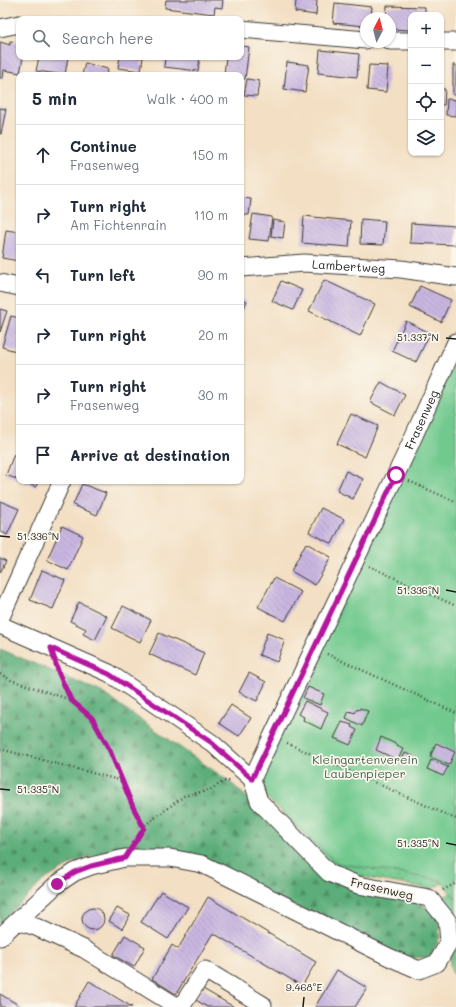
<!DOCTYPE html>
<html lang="en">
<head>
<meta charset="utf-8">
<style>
  body { margin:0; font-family:Mali,sans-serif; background:#f2f2f3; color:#1f2937 }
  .controls { position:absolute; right:12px; top:12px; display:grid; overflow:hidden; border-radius:8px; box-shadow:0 1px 3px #0004 }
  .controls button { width:36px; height:36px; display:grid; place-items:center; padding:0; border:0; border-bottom:1px solid #e0e1e3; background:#fff; color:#1f2937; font:20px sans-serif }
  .compass { position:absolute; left:360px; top:12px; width:36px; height:36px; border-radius:50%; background:#fff; box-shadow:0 1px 3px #0004; rotate:7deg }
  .stop { position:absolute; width:12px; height:12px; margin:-9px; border:3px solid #b5179e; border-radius:50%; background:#fff }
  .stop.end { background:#b5179e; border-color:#fff; box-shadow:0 1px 4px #0008 }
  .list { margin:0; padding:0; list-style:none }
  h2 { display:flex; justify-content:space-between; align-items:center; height:52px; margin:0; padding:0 16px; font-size:17px }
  h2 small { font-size:13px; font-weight:400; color:#747a83 }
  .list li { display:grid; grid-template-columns:26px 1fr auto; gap:12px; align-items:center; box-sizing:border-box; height:60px; padding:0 16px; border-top:1px solid #e0e1e3 }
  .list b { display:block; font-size:15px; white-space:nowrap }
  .list p { margin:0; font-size:13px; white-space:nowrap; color:#747a83 }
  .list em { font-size:13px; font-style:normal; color:#747a83 }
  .icon { flex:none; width:22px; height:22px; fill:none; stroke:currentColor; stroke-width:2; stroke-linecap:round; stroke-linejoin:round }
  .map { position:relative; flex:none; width:456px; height:1007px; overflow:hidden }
  .search { position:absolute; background:#fff; box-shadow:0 1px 3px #0004; left:16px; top:16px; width:228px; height:44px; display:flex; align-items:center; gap:10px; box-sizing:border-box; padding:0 14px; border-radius:8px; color:#747a83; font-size:15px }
  .panel { position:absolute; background:#fff; box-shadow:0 1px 3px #0004; left:16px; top:72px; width:228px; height:412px; border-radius:8px }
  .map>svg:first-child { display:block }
  .grass { fill:url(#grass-dots); stroke:#467255 }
  .forest { fill:url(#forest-firs); stroke:#3c644a }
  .garden { fill:#71c98e; stroke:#467255 }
  .building { fill:url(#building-back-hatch) }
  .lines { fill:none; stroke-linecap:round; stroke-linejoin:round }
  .minor-casing { stroke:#3c3935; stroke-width:19 }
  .path { stroke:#3c3935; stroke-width:2.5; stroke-dasharray:1 3; stroke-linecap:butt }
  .minor { stroke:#fff; stroke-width:17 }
  .route { stroke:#b5179e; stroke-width:5 }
  .ticks { fill:none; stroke:#1c1c1c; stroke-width:1.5 }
  .labels { text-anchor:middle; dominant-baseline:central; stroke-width:3.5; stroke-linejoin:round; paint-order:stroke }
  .street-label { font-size:12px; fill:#1c1c1c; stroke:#fbf7ec }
  .park-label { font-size:12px; fill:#3e614a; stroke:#fbf7ec }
  .ticks-label { font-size:10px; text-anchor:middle; fill:#1c1c1c; stroke:#fbf7ec; stroke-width:3.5; stroke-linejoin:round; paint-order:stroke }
</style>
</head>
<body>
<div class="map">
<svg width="456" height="1007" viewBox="0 0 456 1007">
  <defs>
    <pattern id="grass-dots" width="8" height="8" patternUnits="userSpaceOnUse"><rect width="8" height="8" fill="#71c98e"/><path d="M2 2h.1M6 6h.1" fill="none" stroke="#61ac7a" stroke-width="1.8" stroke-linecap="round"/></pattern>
    <pattern id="forest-firs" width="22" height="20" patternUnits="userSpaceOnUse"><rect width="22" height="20" fill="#5cad79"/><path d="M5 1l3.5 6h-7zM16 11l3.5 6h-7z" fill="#4b8c62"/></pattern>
    <pattern id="building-back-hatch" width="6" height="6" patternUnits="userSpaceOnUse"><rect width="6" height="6" fill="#c9b6e1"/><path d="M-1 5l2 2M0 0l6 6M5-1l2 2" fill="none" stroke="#ac9cc0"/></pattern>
  </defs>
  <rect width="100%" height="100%" fill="#fbf7ec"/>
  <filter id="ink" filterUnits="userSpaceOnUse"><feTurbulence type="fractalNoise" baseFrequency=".025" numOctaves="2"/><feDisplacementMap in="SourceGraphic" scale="8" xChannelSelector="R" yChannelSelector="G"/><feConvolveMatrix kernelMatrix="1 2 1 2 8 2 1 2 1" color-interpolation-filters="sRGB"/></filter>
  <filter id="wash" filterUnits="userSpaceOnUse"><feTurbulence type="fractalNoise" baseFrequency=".012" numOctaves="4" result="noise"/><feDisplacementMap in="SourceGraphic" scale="16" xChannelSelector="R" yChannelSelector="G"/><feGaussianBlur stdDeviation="0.9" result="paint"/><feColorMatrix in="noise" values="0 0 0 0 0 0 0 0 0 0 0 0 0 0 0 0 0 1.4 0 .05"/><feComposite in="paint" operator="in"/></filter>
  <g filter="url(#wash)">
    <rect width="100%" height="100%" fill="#f3dfc3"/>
    <path class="grass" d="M281 813 440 880 442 883 431 889 357 876 334 867Z
      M451 893 456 899V925L451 910 442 898Z
      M456 935V978C444 966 454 948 456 935Z"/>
    <path class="forest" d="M0 649 101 692 231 783 257 807 326 877 420 903 438 917 440 937 430 957 406 958 171 850 128 848 105 851 73 863 44 880 3 920 0 926Z"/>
    <path class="garden" d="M456 360V899L440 880 337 863 264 795 261 774Z"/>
    <g id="blocks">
      <path class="building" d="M166 0H223L222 8 215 7 214 14 165 8Z
        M296 0H317L316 15 295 12Z
        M335 3 372 7 371 18H366V26L333 23Z
        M387 6 425 7V15H411V30L390 29V18H386Z
        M10 41 19 42V57H23L20 73 4 70 3 78H0V42L10 45Z
        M241 46 249 47 245 79H241V75H224L226 57H241Z
        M320 50 359 54 357 77 318 73Z
        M39 57H68L65 75 36 71Z
        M120 57H143L141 71 118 68Z
        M165 57H200L198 71 164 67Z
        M287 62 309 65 305 92 284 89Z
        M85 63 108 69 107 75H82Z
        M369 65 388 66 386 92 367 90Z
        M453 65H456V95H453Z
        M247 79 259 81 257 96 244 95Z
        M441 89H445L444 105H441Z
        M447 99 456 100V116L446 115Z
        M0 108 6 109 1 134H0Z
        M241 198 251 199 249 215 241 214Z
        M253 214 272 217 269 241 249 239Z
        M304 216 351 221 349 247 302 243Z
        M361 219 385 221 383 245 360 244Z
        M273 220 285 222 283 238 271 236Z
        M411 223 456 226V245L410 243Z
        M6 230 19 232V261L2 258Z
        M324 280 375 304 360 336 309 311Z
        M281 281 302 290 293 310 272 301Z
        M420 286 451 300 441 322 410 307Z
        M241 299 247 301 241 314Z
        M0 309 7 311 0 332Z
        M11 316 19 318V352L2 347Z
        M406 321 430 333 416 362 392 351Z
        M381 382 405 395 395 415 370 402Z
        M351 414 378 426 365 457 337 444Z
        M14 454 19 456V480L6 475Z
        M346 471 363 479 353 499 337 491Z
        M22 481H38L36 487Z
        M82 484 106 493 97 515 73 505Z
        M0 501 19 509 7 535 0 531Z
        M321 508 344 519 332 544 309 532Z
        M62 526 83 536 68 570 47 560Z
        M306 543 331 557 315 585 291 571Z
        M0 558 6 561 0 573Z
        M42 570 65 580 53 609 30 600Z
        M274 578 301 592 285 621 258 607Z
        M79 602 107 616 95 640 83 634 86 629 70 621Z
        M123 606 151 620 140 642 112 628Z
        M159 633 204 653 195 675 149 654Z
        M267 633 285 640 277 662 259 655Z
        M249 673 266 682 257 701 239 692Z
        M308 687 324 694 320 705 303 698Z
        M305 701 328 712 321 729 303 720 304 717 298 714Z
        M231 705 251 718 239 736 219 723Z
        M360 708 368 711 362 726 346 718 349 711 355 713 357 709 359 710Z
        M342 722 352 725 351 727 357 730 350 745 334 738Z
        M381 737 398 745 397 746 403 749 398 760 376 750Z
        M436 743 455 752 449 765 430 757Z
        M405 753 413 756 409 763 402 760Z
        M431 760 448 767 443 776 427 769Z
        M161 891 188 907 168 939 141 922Z
        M208 897 316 962 302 986 213 933 176 994 152 979 172 945 178 949Z
        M117 908 130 915 122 929 109 921Z
        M82 919a11 11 0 1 1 22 0a11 11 0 1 1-22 0Z
        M125 935 145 947 134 967 113 955Z
        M337 970 367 988 355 1007H315Z
        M89 981 132 1007H74Z
        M203 989 234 1007H207L196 1000Z
        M0 994 22 1007H0Z"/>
    </g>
  </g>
  <g filter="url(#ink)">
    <use href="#blocks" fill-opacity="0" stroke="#3c3935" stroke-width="1"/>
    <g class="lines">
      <g class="minor-casing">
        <g id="minor">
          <path d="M0 28 19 24"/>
          <path d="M241 29 366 40"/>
          <path d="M390 41H411"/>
          <path d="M441 42H456"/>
          <path id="s1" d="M241 268 304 263 401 269 456 277"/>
          <path d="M0 283 19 287"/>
          <path d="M0 619 62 481"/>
          <path d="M0 625 109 673 212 743 252 779"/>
          <path d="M17 921 36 927 84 949 178 1007"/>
          <path id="s2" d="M0 937 57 884 75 872 91 866 125 858H170L202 864 389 957 419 970 437 963 449 942 447 920 429 898 358 885 329 873 259 801 252 779 407 451 456 342"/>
          <path d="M181 1007 205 970 263 1005"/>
        </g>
      </g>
      <path class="path" d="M409 481 456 502
        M369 566 456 606
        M327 654 456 713
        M0 674 11 680 71 700 57 667
        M71 700 92 718 110 751 133 807 144 826
        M287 743 456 819
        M0 749 123 781
        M135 842 144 828V826L184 796 210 790 224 781H231
        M443 890 456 883"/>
      <use href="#minor" class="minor"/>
    </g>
  </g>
  <g class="lines" filter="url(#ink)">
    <path class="route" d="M57 884 75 872 91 866 125 858 144 828 133 807 110 751 92 718 71 700 59 674 51 648 109 674 212 743 252 779 396 475"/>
  </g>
  <path class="ticks" d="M446 338 456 339M0 536 10 537M446 590 456 592M0 789 10 790M446 843 456 845M303 1007 304 997"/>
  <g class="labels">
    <g class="street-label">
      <text stroke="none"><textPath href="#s1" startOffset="108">Lambertweg</textPath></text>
      <text stroke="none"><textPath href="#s2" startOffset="1189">Frasenweg</textPath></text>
      <text transform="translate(382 888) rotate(13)">Frasenweg</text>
    </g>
    <g class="park-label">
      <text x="365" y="759">Kleingartenverein<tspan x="365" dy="14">Laubenpieper</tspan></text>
    </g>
  </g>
  <g class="ticks-label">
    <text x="418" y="341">51.337°N</text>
    <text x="38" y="540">51.336°N</text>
    <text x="418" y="594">51.336°N</text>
    <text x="38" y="793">51.335°N</text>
    <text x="418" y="847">51.335°N</text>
    <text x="304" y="991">9.468°E</text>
  </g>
</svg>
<div class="controls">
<button>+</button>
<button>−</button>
<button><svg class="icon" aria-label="locate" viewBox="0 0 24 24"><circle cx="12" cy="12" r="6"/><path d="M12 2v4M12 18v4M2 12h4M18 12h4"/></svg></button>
<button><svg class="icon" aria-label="layers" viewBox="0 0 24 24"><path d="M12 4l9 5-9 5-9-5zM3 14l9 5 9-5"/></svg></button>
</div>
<svg class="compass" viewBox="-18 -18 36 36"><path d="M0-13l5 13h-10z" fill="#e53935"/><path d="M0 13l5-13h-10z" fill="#747a83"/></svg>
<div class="stop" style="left:396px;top:475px"></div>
<div class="stop end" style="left:57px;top:884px"></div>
<div class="search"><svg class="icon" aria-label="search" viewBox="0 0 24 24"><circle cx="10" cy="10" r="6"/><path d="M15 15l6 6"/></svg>Search here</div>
<section class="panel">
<h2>5 min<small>Walk · 400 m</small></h2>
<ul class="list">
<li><svg class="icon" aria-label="ahead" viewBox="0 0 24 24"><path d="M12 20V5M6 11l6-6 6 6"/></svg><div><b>Continue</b><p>Frasenweg</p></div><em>150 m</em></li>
<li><svg class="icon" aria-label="right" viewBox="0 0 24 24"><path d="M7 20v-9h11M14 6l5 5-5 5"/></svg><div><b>Turn right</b><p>Am Fichtenrain</p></div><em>110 m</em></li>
<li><svg class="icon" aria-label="left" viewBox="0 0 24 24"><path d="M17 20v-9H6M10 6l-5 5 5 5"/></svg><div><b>Turn left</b></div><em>90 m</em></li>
<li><svg class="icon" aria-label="right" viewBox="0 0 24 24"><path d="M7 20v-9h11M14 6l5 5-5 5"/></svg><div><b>Turn right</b></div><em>20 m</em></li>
<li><svg class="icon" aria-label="right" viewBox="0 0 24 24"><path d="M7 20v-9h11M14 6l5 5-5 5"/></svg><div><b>Turn right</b><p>Frasenweg</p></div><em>30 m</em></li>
<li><svg class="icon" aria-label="arrive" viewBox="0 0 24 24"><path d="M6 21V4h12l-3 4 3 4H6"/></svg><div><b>Arrive at destination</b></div></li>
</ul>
</section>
</div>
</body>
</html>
